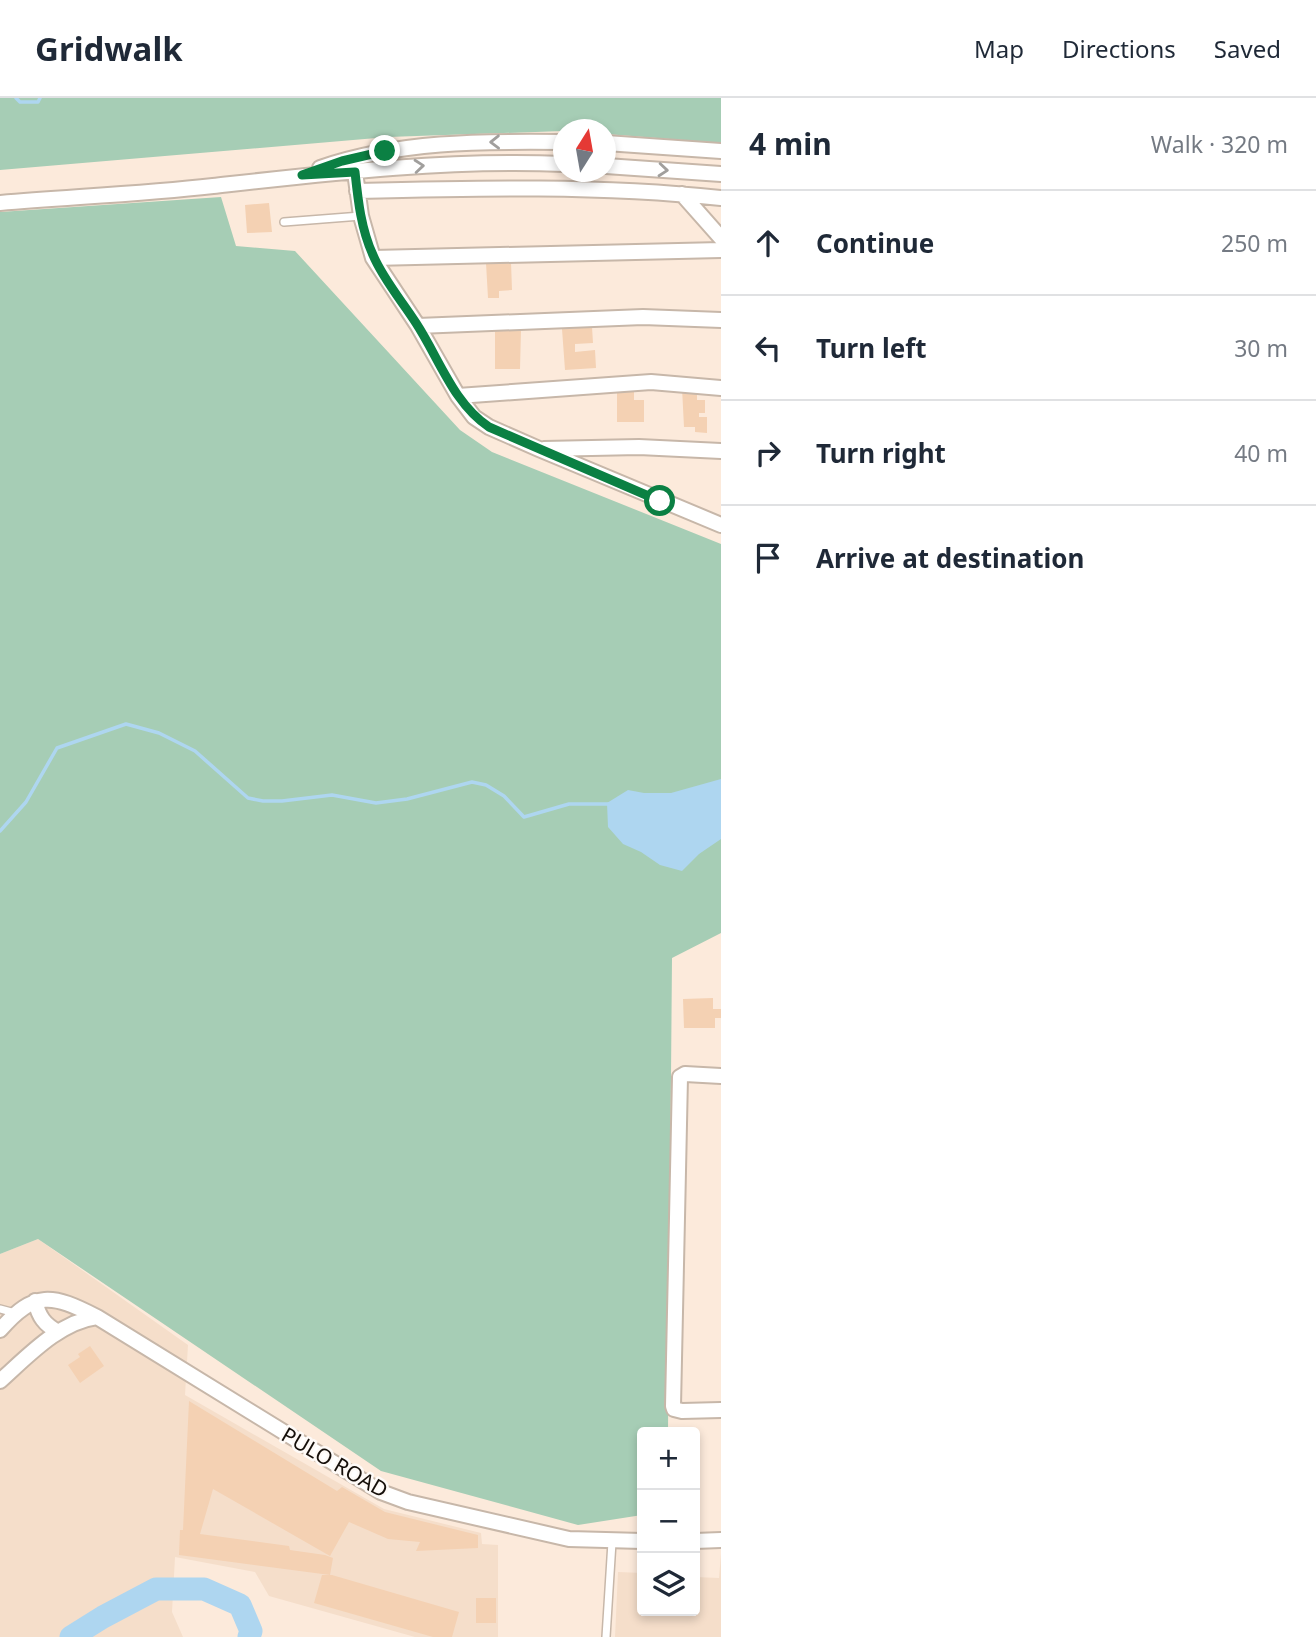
<!DOCTYPE html>
<html lang="en">
<head>
<meta charset="utf-8">
<style>
  body { margin:0; font-family:"Noto Sans",sans-serif; background:#f6f6f7; color:#1f2937 }
  .controls { position:absolute; right:21px; bottom:21px; display:grid; overflow:hidden; border-radius:7px; box-shadow:0 4px 10px #0003 }
  .controls button { width:63px; height:63px; display:grid; place-items:center; padding:0; border:0; border-bottom:2px solid #e0e1e3; background:#fff; color:#1f2937; font:35px sans-serif }
  .compass { position:absolute; left:553px; top:21px; width:63px; height:63px; border-radius:50%; background:#fff; box-shadow:0 4px 10px #0003; rotate:11deg }
  .stop { position:absolute; width:21px; height:21px; margin:-16px; border:5px solid #0b8043; border-radius:50%; background:#fff }
  .stop.end { background:#0b8043; border-color:#fff; box-shadow:0 2px 7px #0008 }
  .list { margin:0; padding:0; list-style:none }
  h2 { display:flex; justify-content:space-between; align-items:center; height:91px; margin:0; padding:0 28px; font-size:30px }
  h2 small { font-size:23px; font-weight:400; color:#747a83 }
  .list li { display:grid; grid-template-columns:46px 1fr auto; gap:21px; align-items:center; box-sizing:border-box; height:105px; padding:0 28px; border-top:2px solid #e0e1e3 }
  .list b { display:block; font-size:26px; white-space:nowrap }
  .list em { font-size:23px; font-style:normal; color:#747a83 }
  .icon { flex:none; width:38px; height:38px; fill:none; stroke:currentColor; stroke-width:2; stroke-linecap:round; stroke-linejoin:round }
  .map { position:relative; flex:none; width:721px; height:1539px; overflow:hidden }
  header { display:flex; align-items:center; gap:42px; box-sizing:border-box; height:98px; padding:0 35px; background:#fff; border-bottom:2px solid #e0e1e3 }
  header strong { font-size:33px }
  nav { display:flex; gap:38px; margin-inline-start:auto; font-size:24px }
  main { display:flex }
  aside { flex:1; background:#fff }
  .map>svg:first-child { display:block }
  .built { fill:#f5deca }
  .green { fill:#a6cdb5 }
  .water { fill:#aed6f0 }
  .lines { fill:none; stroke-linecap:round; stroke-linejoin:round }
  .stream { stroke:#aed6f0; stroke-width:3.5 }
  .river { stroke:#aed6f0; stroke-width:23 }
  .building { fill:#f4d1b3 }
  .lane-casing { stroke:#c7b7a9; stroke-width:10 }
  .street-casing { stroke:#c7b7a9; stroke-width:18 }
  .lane { stroke:#fff; stroke-width:7 }
  .street { stroke:#fff; stroke-width:14 }
  .oneway { stroke:#a19f9d }
  .route { stroke:#0b8043; stroke-width:9 }
  .labels { text-anchor:middle; dominant-baseline:central; stroke-width:5; stroke-linejoin:round; paint-order:stroke }
  .street-label { font-size:21px; fill:#150f0a; stroke:#fefaf7 }
</style>
</head>
<body>
<header>
<strong>Gridwalk</strong>
<nav><a>Map</a><a>Directions</a><a>Saved</a></nav>
</header>
<main>
<div class="map">
<svg width="721" height="1539" viewBox="0 0 721 1539">
  <rect width="100%" height="100%" fill="#fceadb"/>
  <path class="built" d="M38 1141 188 1247 185 1297 384 1411 481 1435 482 1446 498 1447V1539H415L269 1498 255 1474 175 1459 172 1514 183 1539H0V1156Z
    M721 1456V1539H615L618 1474 642 1475V1513H695V1479L719 1480Z"/>
  <path class="green" d="M0 0H721V45L606 36V32H564L563 33 388 39 0 72Z
    M221 99 236 148 295 153 460 332 492 354 721 446V835L672 860 668 1334H642V1417L578 1427 381 1373 38 1141 0 1156V114Z"/>
  <path class="water" d="M721 681V741L699 756 682 773 660 767 641 754 623 746 608 729 607 705 628 692 644 695H671Z"/>
  <g class="lines">
    <path class="stream" d="M16 0 20 4H38L40 0
      M0 733 26 704 57 650 126 626 159 635 195 653 248 700 263 703H282L332 697 376 705 407 701 472 684 486 687 504 698 524 719 569 706H610"/>
    <path class="river" d="M71 1539 103 1519 156 1491H204L240 1507 251 1533 249 1539"/>
  </g>
  <path class="building" d="M269 105 272 134 247 135 245 107Z
    M511 164 512 192 499 193V200H488L486 165Z
    M592 229 593 245 575 246V254L595 252 596 270 565 272 562 231Z
    M495 232H521L520 271H495Z
    M634 287V302H644V324H617V288Z
    M682 290H697V302H705V315H699V319H707V335L695 334V329H684Z
    M713 900V911H721V920H715V930H684L683 901Z
    M90 1248 104 1268 80 1285 68 1267 80 1259 78 1256Z
    M189 1303 337 1393 342 1389 385 1414 478 1437V1450L416 1453 420 1444 388 1441 349 1424 330 1458 213 1391 200 1436 289 1448 290 1452 325 1457 333 1460 330 1477 179 1457 180 1432H183Z
    M322 1477H332L459 1514 452 1539H433L314 1505Z
    M476 1500H496V1525H476Z"/>
  <g class="lines">
    <g class="lane-casing">
      <path id="lane" d="M284 124 361 118
        M0 1211 15 1215
        M606 1539 612 1444"/>
    </g>
    <g class="street-casing">
      <path id="street" d="M606 45 721 53
        M606 68 721 76
        M320 70C398 43 481 43 564 44
        M355 74 361 118 373 160 418 228 458 298 474 319 489 329 539 351 721 427
        M357 93C478 90 600 87 721 100
        M682 96 721 140
        M0 105C71 99 142 96 213 88 329 75 446 61 564 66
        M373 160 721 152
        M418 228 643 219 721 222
        M458 298 651 284 721 290
        M544 351 639 349 721 353
        M721 978 685 976 680 979 673 1308 674 1311 682 1313 721 1312
        M35 1203C39 1219 44 1226 58 1234
        M0 1232C35 1192 52 1196 97 1219L381 1394 408 1404 569 1441 642 1443
        M0 1283C28 1258 59 1224 97 1219
        M695 1443 721 1442"/>
    </g>
    <use href="#lane" class="lane"/>
    <use href="#street" class="street"/>
  </g>
  <defs><path id="oneway-chevron" d="M-2-3.5L2.5 0L-2 3.5" fill="none" stroke-width="1.6" stroke-linecap="round" stroke-linejoin="round" transform="scale(1.75)"/></defs>
  <g class="oneway">
    <use href="#oneway-chevron" transform="translate(495 44) rotate(179)"/>
    <use href="#oneway-chevron" transform="translate(419 68) rotate(-5)"/>
    <use href="#oneway-chevron" transform="translate(663 72) rotate(5)"/>
  </g>
  <g class="lines">
    <path class="route" d="M385 53 342 63 302 77 355 74C358 102 361 131 373 157 383 181 402 203 416 225 439 260 453 305 489 329L660 403"/>
  </g>
  <g class="labels">
    <g class="street-label">
      <text transform="translate(335 1364) rotate(30)">PULO ROAD</text>
    </g>
  </g>
</svg>
<div class="controls">
<button>+</button>
<button>−</button>
<button><svg class="icon" aria-label="layers" viewBox="0 0 24 24"><path d="M12 4l9 5-9 5-9-5zM3 14l9 5 9-5"/></svg></button>
</div>
<svg class="compass" viewBox="-18 -18 36 36"><path d="M0-13l5 13h-10z" fill="#e53935"/><path d="M0 13l5-13h-10z" fill="#747a83"/></svg>
<div class="stop" style="left:660px;top:403px"></div>
<div class="stop end" style="left:385px;top:53px"></div>
</div>
<aside>
<h2>4 min<small>Walk · 320 m</small></h2>
<ul class="list">
<li><svg class="icon" aria-label="ahead" viewBox="0 0 24 24"><path d="M12 20V5M6 11l6-6 6 6"/></svg><div><b>Continue</b></div><em>250 m</em></li>
<li><svg class="icon" aria-label="left" viewBox="0 0 24 24"><path d="M17 20v-9H6M10 6l-5 5 5 5"/></svg><div><b>Turn left</b></div><em>30 m</em></li>
<li><svg class="icon" aria-label="right" viewBox="0 0 24 24"><path d="M7 20v-9h11M14 6l5 5-5 5"/></svg><div><b>Turn right</b></div><em>40 m</em></li>
<li><svg class="icon" aria-label="arrive" viewBox="0 0 24 24"><path d="M6 21V4h12l-3 4 3 4H6"/></svg><div><b>Arrive at destination</b></div></li>
</ul>
</aside>
</main>
</body>
</html>
